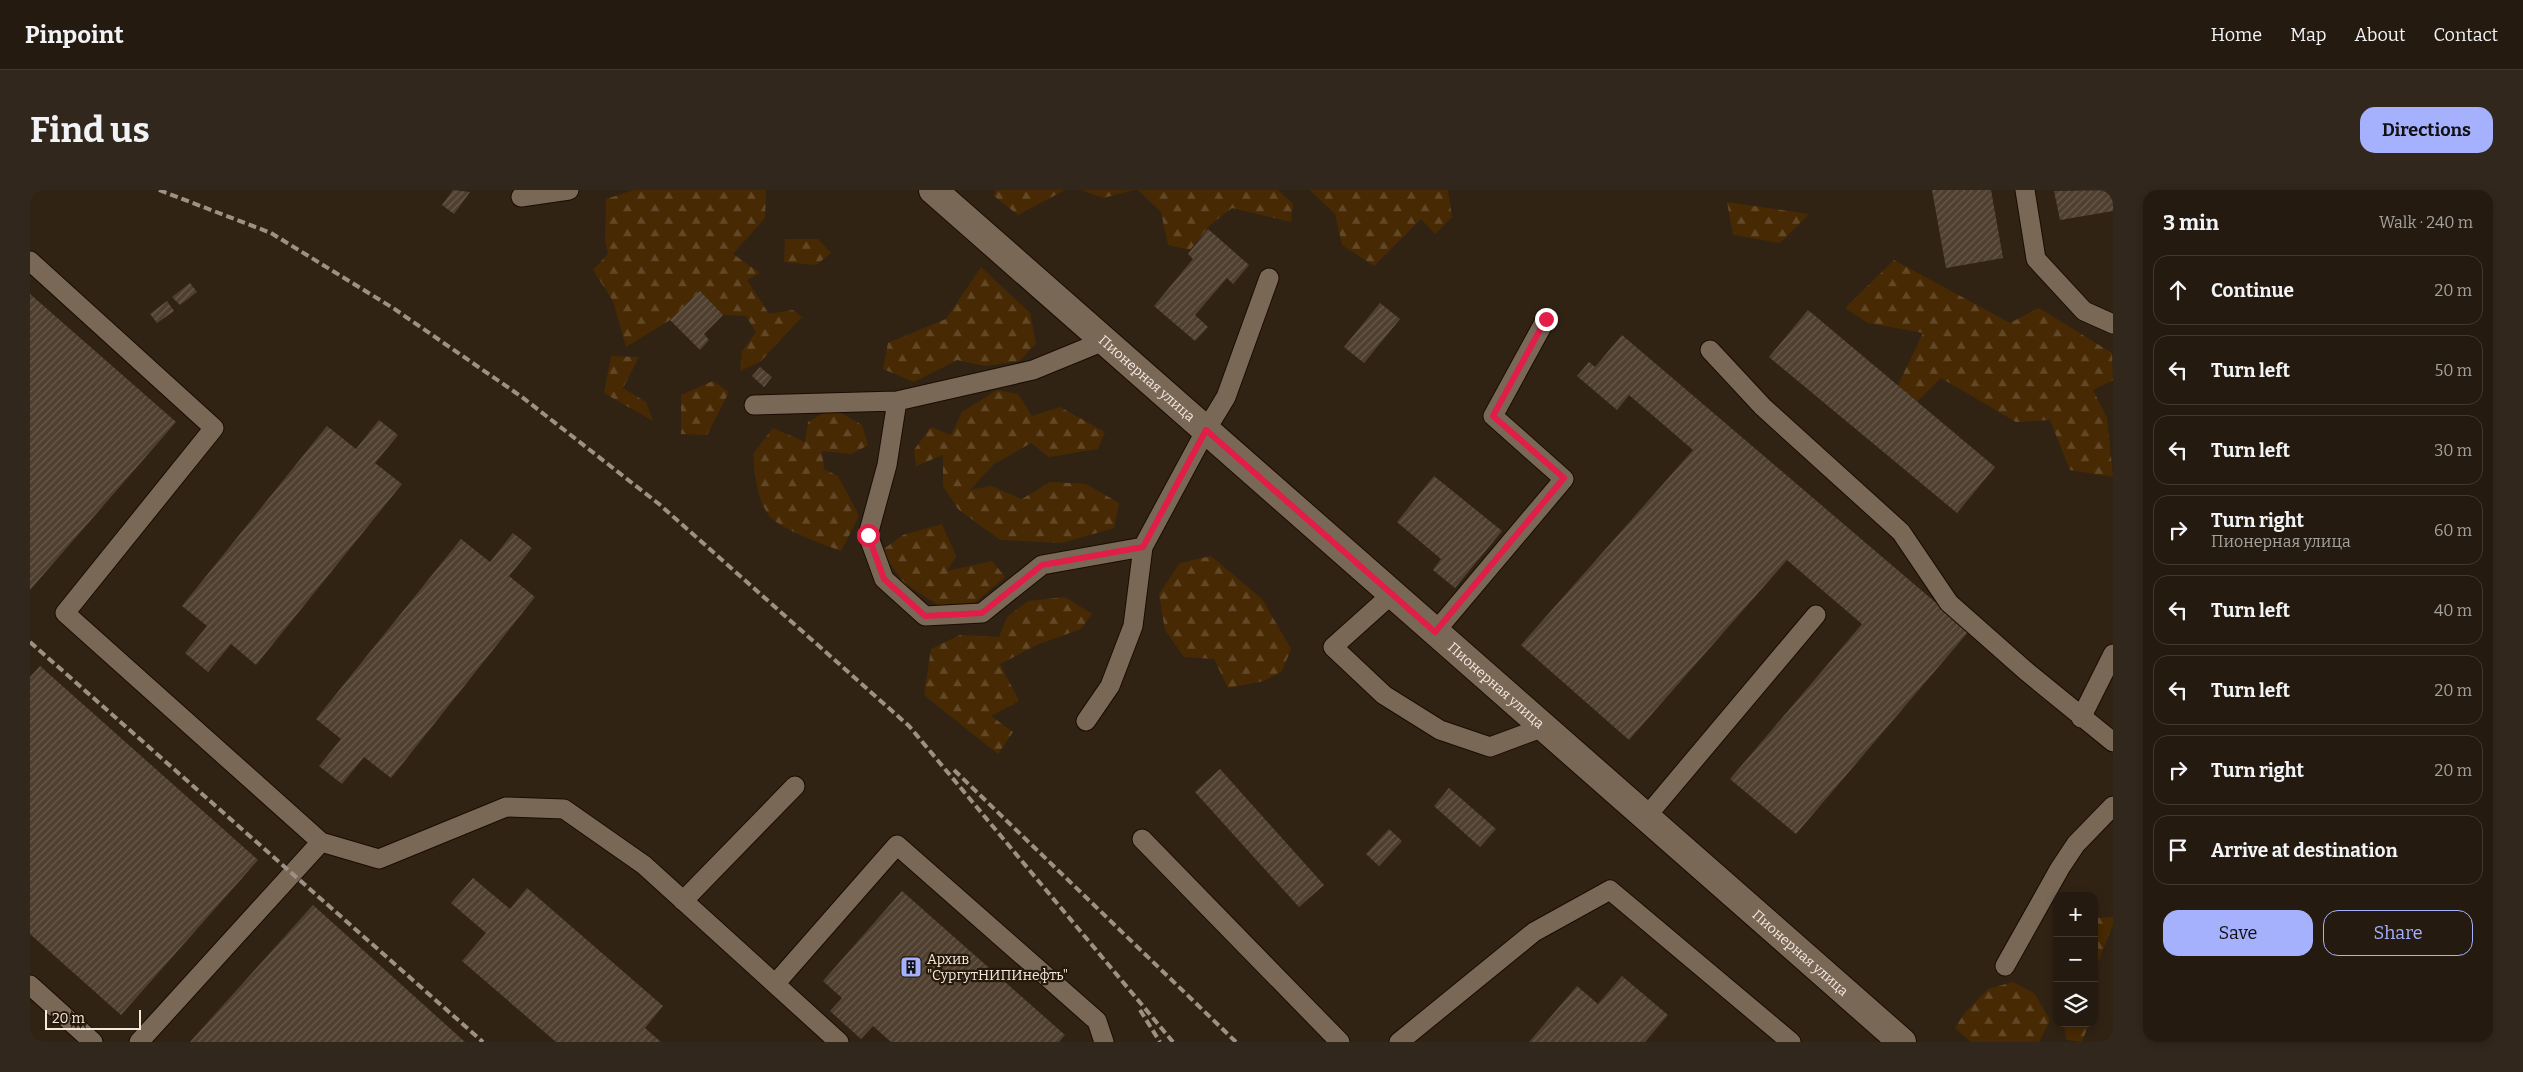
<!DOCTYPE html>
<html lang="en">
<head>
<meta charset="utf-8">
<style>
  body { margin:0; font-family:Bitter,serif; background:#31271d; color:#f1f3f6 }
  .controls { position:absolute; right:15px; bottom:15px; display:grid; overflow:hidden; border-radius:10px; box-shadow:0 2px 8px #0003 }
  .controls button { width:45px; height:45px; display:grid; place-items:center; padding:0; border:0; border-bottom:1px solid #42382f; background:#251a0f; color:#f1f3f6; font:25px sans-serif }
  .scale { position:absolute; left:15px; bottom:12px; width:96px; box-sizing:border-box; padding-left:5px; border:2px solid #f3e9df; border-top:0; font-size:14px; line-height:18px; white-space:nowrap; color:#f3e9df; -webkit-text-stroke:4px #27190a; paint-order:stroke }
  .stop { position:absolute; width:15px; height:15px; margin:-11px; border:4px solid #e11d48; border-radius:50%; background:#fff }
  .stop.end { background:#e11d48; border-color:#fff; box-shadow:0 1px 5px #0008 }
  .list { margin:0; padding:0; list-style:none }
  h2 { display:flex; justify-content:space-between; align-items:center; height:65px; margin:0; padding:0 20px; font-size:21px }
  h2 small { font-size:16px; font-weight:400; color:#a3a19e }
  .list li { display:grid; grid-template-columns:32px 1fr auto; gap:15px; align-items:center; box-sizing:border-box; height:70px; margin:0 10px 10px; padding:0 10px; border:1px solid #42382f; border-radius:15px }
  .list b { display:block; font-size:19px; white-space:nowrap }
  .list p { margin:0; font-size:16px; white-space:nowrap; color:#a3a19e }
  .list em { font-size:16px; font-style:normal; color:#a3a19e }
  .actions { display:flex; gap:10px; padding:15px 20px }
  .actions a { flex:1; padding:11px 0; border:1px solid #a5b1fc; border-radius:15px; text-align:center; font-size:18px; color:#a5b1fc }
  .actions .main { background:#a5b1fc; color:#111 }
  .icon { flex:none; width:28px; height:28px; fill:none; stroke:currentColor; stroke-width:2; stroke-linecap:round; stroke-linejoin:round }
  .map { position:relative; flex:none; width:2083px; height:852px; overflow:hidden; border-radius:15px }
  header { display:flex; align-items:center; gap:30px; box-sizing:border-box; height:70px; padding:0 25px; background:#251a0f; border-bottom:1px solid #42382f }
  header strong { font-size:24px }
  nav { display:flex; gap:28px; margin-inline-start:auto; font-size:18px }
  .intro { display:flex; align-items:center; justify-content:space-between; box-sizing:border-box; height:120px; padding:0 30px }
  h1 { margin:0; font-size:35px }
  .button { padding:12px 22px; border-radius:15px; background:#a5b1fc; color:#111; font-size:18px; font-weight:700 }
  main { display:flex; gap:30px; padding:0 30px }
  aside { flex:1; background:#251a0f; border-radius:15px; box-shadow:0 2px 8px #0003 }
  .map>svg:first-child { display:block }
  .forest { fill:url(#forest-firs) }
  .building { fill:url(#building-hatch) }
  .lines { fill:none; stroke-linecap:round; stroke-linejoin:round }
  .lane-casing { stroke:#190c01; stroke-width:21 }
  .street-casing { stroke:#190c01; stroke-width:30 }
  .lane { stroke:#7a6857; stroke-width:19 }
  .street { stroke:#7a6857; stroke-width:28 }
  .rail { stroke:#9d9185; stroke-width:4; stroke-dasharray:8 4; stroke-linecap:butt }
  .route { stroke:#e11d48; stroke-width:6 }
  .labels { text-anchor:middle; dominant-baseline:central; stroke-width:4.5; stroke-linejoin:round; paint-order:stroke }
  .street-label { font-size:14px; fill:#f3e9df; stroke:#27190a }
  .poi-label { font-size:14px; fill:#f3e9df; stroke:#27190a; text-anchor:start }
</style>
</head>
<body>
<header>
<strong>Pinpoint</strong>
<nav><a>Home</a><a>Map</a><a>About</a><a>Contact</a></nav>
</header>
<div class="intro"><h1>Find us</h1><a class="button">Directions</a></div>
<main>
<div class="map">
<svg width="2083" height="852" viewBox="0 0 2083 852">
  <defs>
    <pattern id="forest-firs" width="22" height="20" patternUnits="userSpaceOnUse" patternTransform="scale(1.25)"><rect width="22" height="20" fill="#472903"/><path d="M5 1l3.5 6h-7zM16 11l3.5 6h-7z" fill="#624827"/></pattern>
    <pattern id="building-hatch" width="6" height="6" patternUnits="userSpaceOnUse" patternTransform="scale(1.25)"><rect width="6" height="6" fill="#4f3f2f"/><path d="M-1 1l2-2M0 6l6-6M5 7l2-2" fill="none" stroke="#695b4d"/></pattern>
  </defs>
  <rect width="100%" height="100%" fill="#312314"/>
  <path class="forest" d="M604 0H736L735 28 703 64 730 83 717 90 739 124 763 120 772 127 730 172 710 181 712 161 726 142 716 126 693 125 670 101 640 130 596 157 583 111 563 80 578 64 575 51 576 9Z
    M965 0H1035L988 25 964 6Z
    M1051 0H1104L1073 8Z
    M1108 0H1248L1263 14 1261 32 1202 18 1180 35 1160 60 1138 55 1131 22Z
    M1280 0H1418L1422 27 1405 44 1391 29 1344 76 1312 55 1305 24Z
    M1697 12 1779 24 1750 53 1703 45Z
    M755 49H788L801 63 786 75 754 72Z
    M1864 70 1980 133 2009 118 2082 163 2083 190 2063 200 2077 228 2083 287 2040 280 2020 230 1986 232 1911 188 1887 212 1868 195 1893 143 1838 133 1815 118Z
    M951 77 1000 123 1006 153 990 171 955 176 927 170 884 192 853 179 858 153 916 129Z
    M581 166 609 167 593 198 616 212 623 231 574 203Z
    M683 191 699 202 677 245 651 244V205Z
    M967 200 988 204 1002 226 1030 217 1075 242 1068 259 1019 267 1001 253 964 274 940 300 961 296 992 309 1020 292 1056 294 1089 313 1084 338 1032 353 970 350 928 319 913 296V265L886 276 884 260 901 237 921 245 932 222Z
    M802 218 832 235 838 255 822 264 792 261 794 279 808 286 829 326 811 361C795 355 746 338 738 324 726 306 725 285 723 264L743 238 775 252 778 232Z
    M912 334 926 366 917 381 962 371 975 387 942 415 916 420 875 394 851 361 873 345Z
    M1181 366 1232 409 1261 459 1252 481 1234 491 1198 498 1184 469 1154 467 1135 440 1129 404 1150 373Z
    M1035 407 1062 424 1051 439 1009 454 970 474 989 511 961 526 983 542 968 564 894 505 901 459 930 445 969 447 977 427 998 411Z
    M2083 727V735L2064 782V728Z
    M1983 792 2004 803 2020 830 2009 852H1941L1925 838 1934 824 1958 799Z
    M2033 833H2059L2052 852 2037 850Z"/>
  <path class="building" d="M423 0 440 2 424 24 412 15Z
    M1902 0H1961L1973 68 1916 78Z
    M2083 0V21L2030 30 2024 1Z
    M1178 39 1219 75 1203 94 1197 88 1165 125 1178 137 1165 151 1124 116 1163 69 1158 64Z
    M160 93 167 102 150 115 142 107Z
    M670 101 693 125 674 144 679 150 670 160 640 130Z
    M0 104 146 232 0 400Z
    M137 111 144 121 127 133 120 124Z
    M1350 113 1370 129 1334 173 1314 157Z
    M1778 120 1965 277 1927 323 1739 167Z
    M1592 145 1939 441 1766 644 1700 589 1832 434 1757 370 1599 550 1491 455 1663 260 1599 205 1587 220 1547 186 1559 172 1565 177Z
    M730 177 742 187 734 197 722 186Z
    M349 230 368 245 345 273 372 294 226 475 201 454 178 482 155 463 177 436 152 416 297 236 326 259Z
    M1404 286 1472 341 1425 398 1403 380 1411 369 1367 332Z
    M483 343 502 358 479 386 505 407 361 588 334 567 312 594 289 576 311 549 286 529 431 349 460 372Z
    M10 476 228 670 91 825 0 744V487Z
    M1190 579 1294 695 1269 717 1165 602Z
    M1419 598 1466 639 1450 657 1404 616Z
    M1359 639 1372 651 1349 676 1336 664Z
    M443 688 480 719 497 698 633 816 615 838 631 852H526L432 771 456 743 421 713Z
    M872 701 1035 845 1029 852H861L843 836 831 849 800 821 812 808 793 791Z
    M283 715 435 852H160Z
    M1592 786 1638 825 1615 852H1499L1547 796 1568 814Z"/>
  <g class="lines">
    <g class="lane-casing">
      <path id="lane" d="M1995 0 2006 69 2054 121 2083 134
        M491 7 539 0
        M0 71 184 238 35 423 291 652 349 669 476 617 534 619 614 675 809 852
        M1680 160 1733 217 1871 342 1919 413 1996 481 2083 552
        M867 211 857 275 838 345 854 389 895 426 952 423 1012 375 1113 357 1176 240 1196 207 1239 88
        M724 215 867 211 1003 180 1074 151
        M1362 404 1303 457 1354 505 1410 540 1460 557 1514 537
        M1405 442 1534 289 1463 226 1516 129
        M2051 528 2083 464
        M1056 531 1080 496 1103 436 1113 357
        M1616 627 1786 425
        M1112 649 1310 852
        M653 711 765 596
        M1975 776 2030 678 2046 654 2083 616
        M745 794 867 655 1067 831 1074 852
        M0 795 63 852
        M109 852 291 652
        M1369 852 1504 742 1580 700 1761 852"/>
    </g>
    <g class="street-casing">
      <g id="street">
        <path id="s1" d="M903 0 1872 852"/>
      </g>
    </g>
    <use href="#lane" class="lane"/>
    <use href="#street" class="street"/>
    <path class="rail" d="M129 0 241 43 363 118 492 207 629 314 879 536 1143 852
      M0 452 453 852
      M924 580 1206 852
      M1110 820 1130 852"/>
  </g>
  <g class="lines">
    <path class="route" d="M838 345 854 389 895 426 952 423 1012 375 1113 357 1176 240 1405 442 1534 288 1463 226 1516 129"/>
  </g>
  <defs>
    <g id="building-square" transform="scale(1.125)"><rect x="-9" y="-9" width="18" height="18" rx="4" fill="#a5b1fc" stroke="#27190a"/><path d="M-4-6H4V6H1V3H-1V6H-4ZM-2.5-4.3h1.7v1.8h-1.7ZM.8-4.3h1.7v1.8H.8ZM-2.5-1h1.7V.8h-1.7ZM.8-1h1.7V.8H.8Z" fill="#111"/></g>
  </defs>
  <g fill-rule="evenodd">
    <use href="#building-square" x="881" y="777"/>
  </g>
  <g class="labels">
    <g class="street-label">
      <text stroke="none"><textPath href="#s1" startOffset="285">Пионерная улица</textPath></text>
      <text stroke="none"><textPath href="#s1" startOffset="750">Пионерная улица</textPath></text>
      <text stroke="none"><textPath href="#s1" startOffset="1155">Пионерная улица</textPath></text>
    </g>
    <g class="poi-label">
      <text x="897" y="769">Архив<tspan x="897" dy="16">"СургутНИПИнефть"</tspan></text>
    </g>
  </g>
</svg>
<div class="controls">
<button>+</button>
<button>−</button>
<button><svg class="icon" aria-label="layers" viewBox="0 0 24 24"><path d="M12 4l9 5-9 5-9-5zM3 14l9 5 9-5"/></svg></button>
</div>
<div class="scale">20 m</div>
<div class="stop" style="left:838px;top:345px"></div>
<div class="stop end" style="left:1516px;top:129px"></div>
</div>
<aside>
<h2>3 min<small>Walk · 240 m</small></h2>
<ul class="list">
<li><svg class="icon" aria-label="ahead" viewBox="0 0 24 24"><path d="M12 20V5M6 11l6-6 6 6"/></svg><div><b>Continue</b></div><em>20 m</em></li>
<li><svg class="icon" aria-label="left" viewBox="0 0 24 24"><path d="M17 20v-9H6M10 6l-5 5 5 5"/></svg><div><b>Turn left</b></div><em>50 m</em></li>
<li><svg class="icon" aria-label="left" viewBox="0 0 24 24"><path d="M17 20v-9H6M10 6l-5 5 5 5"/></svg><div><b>Turn left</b></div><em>30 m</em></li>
<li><svg class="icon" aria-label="right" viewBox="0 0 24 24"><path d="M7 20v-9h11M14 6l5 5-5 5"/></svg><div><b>Turn right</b><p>Пионерная улица</p></div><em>60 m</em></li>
<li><svg class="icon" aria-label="left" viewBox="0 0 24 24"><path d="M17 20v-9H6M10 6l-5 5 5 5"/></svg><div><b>Turn left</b></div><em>40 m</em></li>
<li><svg class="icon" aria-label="left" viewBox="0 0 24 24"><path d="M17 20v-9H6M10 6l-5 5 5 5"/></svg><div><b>Turn left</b></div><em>20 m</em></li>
<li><svg class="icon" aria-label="right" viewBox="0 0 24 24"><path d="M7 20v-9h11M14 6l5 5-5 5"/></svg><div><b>Turn right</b></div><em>20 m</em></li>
<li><svg class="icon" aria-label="arrive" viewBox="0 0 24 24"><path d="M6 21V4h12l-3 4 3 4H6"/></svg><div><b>Arrive at destination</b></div></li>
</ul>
<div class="actions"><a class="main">Save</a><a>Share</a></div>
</aside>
</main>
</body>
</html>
